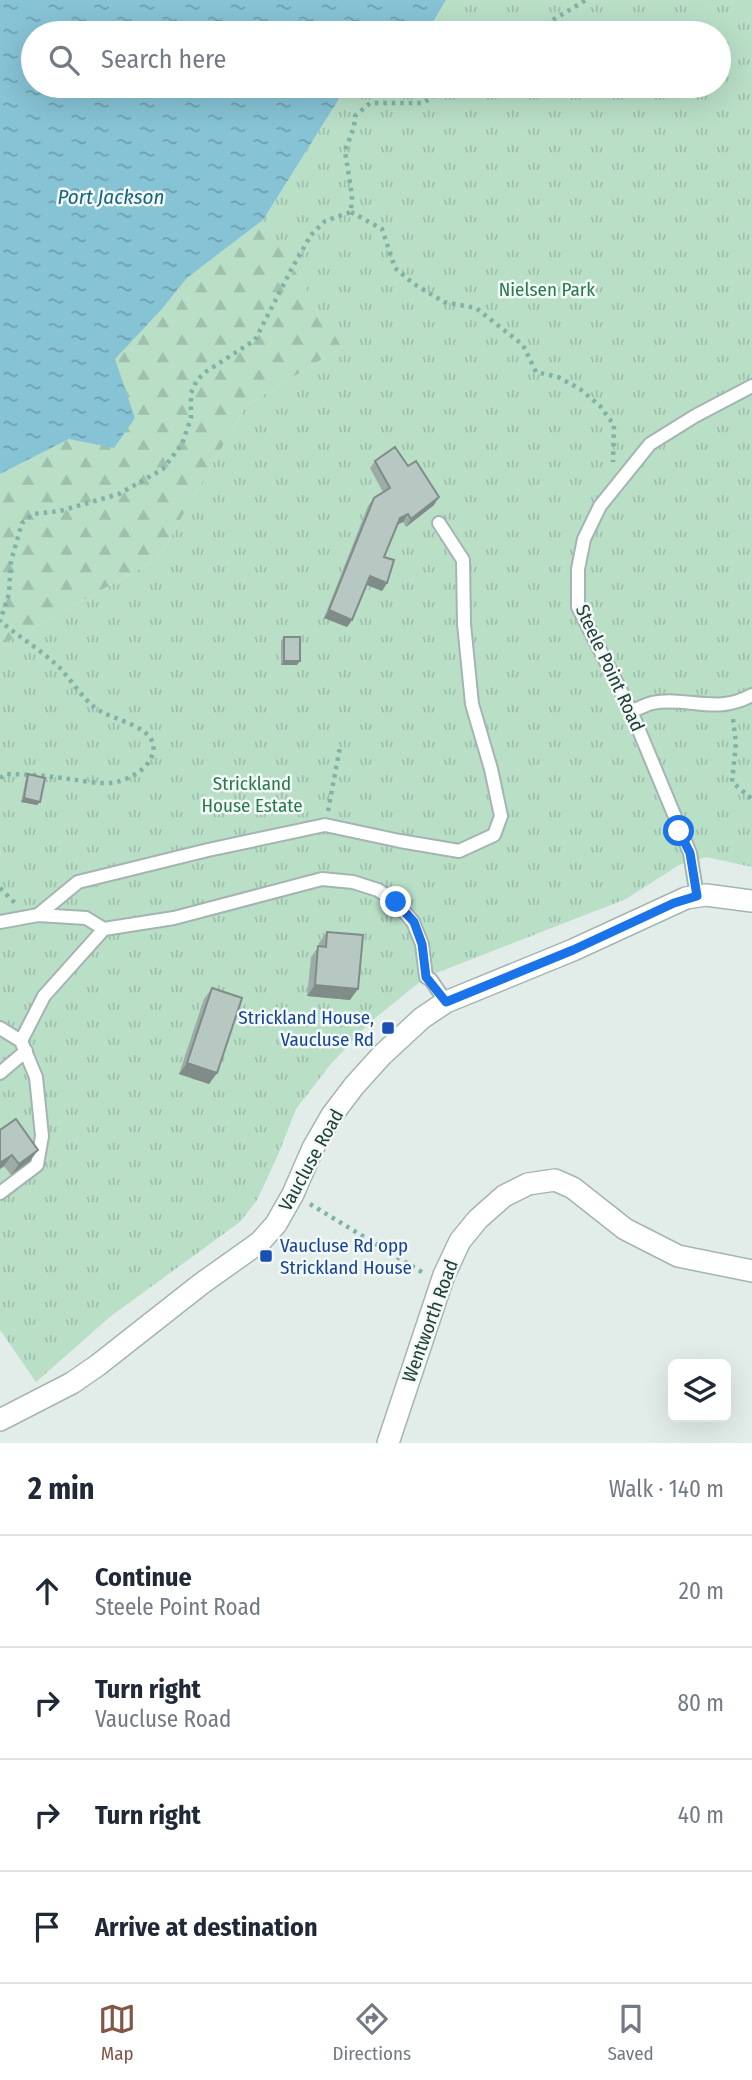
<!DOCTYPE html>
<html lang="en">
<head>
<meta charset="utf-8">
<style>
  body { margin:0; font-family:"Fira Sans Condensed",sans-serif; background:#f6f6f7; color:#1f2937 }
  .controls { position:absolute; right:21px; bottom:21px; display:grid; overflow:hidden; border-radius:10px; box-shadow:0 7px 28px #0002 }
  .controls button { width:63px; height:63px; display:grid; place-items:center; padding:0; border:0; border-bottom:2px solid #e0e1e3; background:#fff; color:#1f2937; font:35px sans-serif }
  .stop { position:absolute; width:21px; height:21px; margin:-16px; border:5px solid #1a73e8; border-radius:50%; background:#fff }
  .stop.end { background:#1a73e8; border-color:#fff; box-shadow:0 2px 7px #0008 }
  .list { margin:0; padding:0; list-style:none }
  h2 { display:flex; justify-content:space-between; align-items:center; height:91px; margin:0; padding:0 28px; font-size:30px }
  h2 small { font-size:23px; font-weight:400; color:#747a83 }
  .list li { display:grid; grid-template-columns:46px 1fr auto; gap:21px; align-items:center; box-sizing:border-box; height:112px; padding:0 28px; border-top:2px solid #e0e1e3 }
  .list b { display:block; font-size:26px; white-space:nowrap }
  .list p { margin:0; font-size:23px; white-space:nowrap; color:#747a83 }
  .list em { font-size:23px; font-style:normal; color:#747a83 }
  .icon { flex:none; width:38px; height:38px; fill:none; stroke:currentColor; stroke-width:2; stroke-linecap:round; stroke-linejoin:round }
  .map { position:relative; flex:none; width:752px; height:1443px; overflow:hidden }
  .search { position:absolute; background:#fff; box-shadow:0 7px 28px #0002; left:21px; right:21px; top:21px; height:77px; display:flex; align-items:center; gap:18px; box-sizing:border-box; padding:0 24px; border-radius:38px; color:#747a83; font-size:26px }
  .sheet { height:539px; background:#fff }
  nav { display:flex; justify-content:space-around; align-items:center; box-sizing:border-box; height:98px; border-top:2px solid #e0e1e3; background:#fff; font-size:19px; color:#747a83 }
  nav a { display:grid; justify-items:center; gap:4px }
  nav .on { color:#825544 }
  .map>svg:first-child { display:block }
  .forest { fill:url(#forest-firs) }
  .park { fill:url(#park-tufts) }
  .water { fill:url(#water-ripples) }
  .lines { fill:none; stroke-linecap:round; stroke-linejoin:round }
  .service-casing { stroke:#a4b5b1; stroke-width:16 }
  .minor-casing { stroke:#a4b5b1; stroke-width:24 }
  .tertiary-casing { stroke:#a4b5b1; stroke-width:24 }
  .path { stroke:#80b3a7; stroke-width:4.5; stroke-dasharray:3.5 5; stroke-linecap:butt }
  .service { stroke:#fff; stroke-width:12 }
  .minor { stroke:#fff; stroke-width:21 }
  .tertiary { stroke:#fff; stroke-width:21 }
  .wall { fill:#9daca7 }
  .shaded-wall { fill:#808c88 }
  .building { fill:#b7c8c2; stroke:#808c88; stroke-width:2 }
  .route { stroke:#1a73e8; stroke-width:9 }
  .transit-dot { fill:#1a4fb4; stroke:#f3f9f6; stroke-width:2.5 }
  .labels { text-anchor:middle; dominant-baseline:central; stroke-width:5; stroke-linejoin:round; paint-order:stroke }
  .park-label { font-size:19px; fill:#28794e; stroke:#f3f9f6 }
  .street-label { font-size:19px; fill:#213f39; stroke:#f3f9f6 }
  .transit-label { font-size:19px; fill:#164399; stroke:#f3f9f6; text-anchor:end }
  .water-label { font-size:21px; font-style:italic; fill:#17657f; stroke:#f3f9f6 }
</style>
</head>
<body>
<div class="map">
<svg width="752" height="1443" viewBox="0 0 752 1443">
  <defs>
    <pattern id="forest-firs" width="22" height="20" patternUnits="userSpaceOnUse" patternTransform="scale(1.75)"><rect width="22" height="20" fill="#b9dfc7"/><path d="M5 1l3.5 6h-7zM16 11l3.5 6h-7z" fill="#9fc0ac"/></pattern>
    <pattern id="park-tufts" width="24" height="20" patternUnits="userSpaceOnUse" patternTransform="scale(1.75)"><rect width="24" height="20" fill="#b9dfc7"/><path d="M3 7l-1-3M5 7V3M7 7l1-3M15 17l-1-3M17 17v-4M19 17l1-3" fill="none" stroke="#9fc0ac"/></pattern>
    <pattern id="water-ripples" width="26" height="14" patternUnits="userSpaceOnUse" patternTransform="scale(1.75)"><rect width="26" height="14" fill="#86c3d5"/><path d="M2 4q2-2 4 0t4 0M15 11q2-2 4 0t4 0" fill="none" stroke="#6da0ae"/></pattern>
  </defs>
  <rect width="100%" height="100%" fill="#e2ede9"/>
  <path class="forest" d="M752 0V297L298 274 342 347 246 406 158 559 0 646V474L69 439 135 418 114 359 162 309 187 278 263 220 276 240 377 86H719V33Z"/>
  <path class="park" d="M446 0H752V867L706 857 679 865 626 899 426 977 369 1023 330 1065 296 1109 278 1155 257 1200 240 1222 111 1316 36 1382 0 1330V646L158 559 246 406 342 347 263 220 347 86H719V33H425H428Z"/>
  <path class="water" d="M0 0H446L427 33H33V86H347L263 220 187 278 162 309 115 359 135 418 114 448 69 439 0 474Z"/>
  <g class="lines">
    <g class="service-casing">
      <path id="service" d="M631 711C638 709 645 705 652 703 688 696 717 715 752 695
        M697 896 690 853 631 711 578 607V569L584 539 600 506 650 444 695 416 752 386
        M38 915 78 882 208 850 325 825 400 841 459 851 494 835 501 816 491 769 472 704 464 624 463 560 439 523
        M0 922 38 915 86 918 104 929
        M0 1028 21 1041 44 996 104 929 174 918 322 879 353 882 378 890 396 902 413 922 422 944 426 977 431 980 446 1002
        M0 1073 26 1051
        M0 1193 37 1165 42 1136 36 1077 21 1041"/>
    </g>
    <g class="minor-casing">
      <path id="minor" d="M388 1443 444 1275 460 1241 478 1219 504 1196 528 1184 555 1180 573 1188 625 1229 678 1256 752 1271"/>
    </g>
    <g class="tertiary-casing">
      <path id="tertiary" d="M0 1420 72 1383 98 1365 201 1284 260 1242 276 1224 293 1194 313 1148 332 1115 354 1086 382 1055 422 1018 446 1002 573 950 686 898 706 895 752 901"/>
    </g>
    <path class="path" d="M531 33 586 0
      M351 212 382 229 395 268 414 284 444 302 476 308 523 345 536 372 558 377 580 389 600 406 614 425 613 462
      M733 719 736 743 732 782 752 799
      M0 778 6 774C27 774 48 776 69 779 84 781 102 785 117 782 130 778 145 771 151 758 166 726 110 721 94 707 81 696 71 680 59 667 41 650 19 637 0 621L9 594 11 561 22 523 33 514 60 511 119 494 163 469 182 444 191 418V393L197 380 207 371 255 340 291 270 311 235 325 221 351 212 352 196 345 151 354 127 355 116 370 103H423L450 86
      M328 811 340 747
      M0 888 16 904
      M310 1204 425 1274"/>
    <use href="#service" class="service"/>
    <use href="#minor" class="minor"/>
    <use href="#tertiary" class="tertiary"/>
  </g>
  <path class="wall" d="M375 461 434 505 406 527 403 522 397 525 384 557 387 583 382 591 366 584 352 620 347 627 324 618 368 506 374 498 383 492 370 468Z
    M284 637 297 665H281V641Z
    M28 774 40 802 37 805 21 802 26 778Z
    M327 932 350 1000 307 996 311 957 319 946V943Z
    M212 988 217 1073 209 1084 179 1074 204 999Z
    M0 1130 38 1150 30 1161 11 1175 4 1166 0 1169Z"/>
  <path class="shaded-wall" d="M439 497 434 505 406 527 411 519Z
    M408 514 403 522 394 526 400 518Z
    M370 576 387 583 382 591 364 584Z
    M329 610 352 620 347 627 324 618Z
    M284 661H300L297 665H281Z
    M24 798 40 802 37 805 21 802Z
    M315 985 358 989 350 1000 307 996Z
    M187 1063 217 1073 209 1084 179 1074Z
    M38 1150 30 1161 11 1175 19 1164Z
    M12 1155 4 1166 0 1169V1163Z"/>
  <path class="building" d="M395 447 408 466 416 461 439 497 411 519 408 514 400 518 384 557 394 560 387 583 370 576 352 620 329 610 374 498 390 488 375 461Z
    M284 637H300V661H284Z
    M28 774 45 778 40 802 24 798Z
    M327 932 363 935 358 989 315 985 318 946 326 947Z
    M212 988 242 998 217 1073 187 1063Z
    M16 1119 38 1150 19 1164 12 1155 0 1163V1130Z"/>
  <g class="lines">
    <path class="route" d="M396 902 414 922 422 944 426 977 446 1002 573 950 674 903 697 896 690 853 679 831"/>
  </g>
  <g class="transit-dot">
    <rect x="381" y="1021" width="14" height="14" rx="3.5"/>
    <rect x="259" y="1249" width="14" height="14" rx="3.5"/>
  </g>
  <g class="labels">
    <g class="park-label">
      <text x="547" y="289">Nielsen Park</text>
      <text x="252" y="783">Strickland<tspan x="252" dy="22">House Estate</tspan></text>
    </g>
    <g class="street-label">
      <text transform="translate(610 668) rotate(65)">Steele Point Road</text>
      <text transform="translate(311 1160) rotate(-61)">Vaucluse Road</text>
      <text transform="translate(430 1321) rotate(-70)">Wentworth Road</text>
    </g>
    <g class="transit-label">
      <text x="374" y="1017">Strickland House,<tspan x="374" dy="22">Vaucluse Rd</tspan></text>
      <text x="280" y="1245" text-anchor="start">Vaucluse Rd opp<tspan x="280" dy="22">Strickland House</tspan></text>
    </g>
    <g class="water-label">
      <text x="111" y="197">Port Jackson</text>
    </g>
  </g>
</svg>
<div class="controls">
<button><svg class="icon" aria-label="layers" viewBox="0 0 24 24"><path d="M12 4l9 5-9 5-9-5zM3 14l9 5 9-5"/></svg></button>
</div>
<div class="stop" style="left:679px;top:831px"></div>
<div class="stop end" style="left:396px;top:902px"></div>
<div class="search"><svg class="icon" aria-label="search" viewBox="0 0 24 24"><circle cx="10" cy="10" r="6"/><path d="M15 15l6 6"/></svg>Search here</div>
</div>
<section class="sheet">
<h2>2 min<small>Walk · 140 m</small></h2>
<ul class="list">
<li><svg class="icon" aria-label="ahead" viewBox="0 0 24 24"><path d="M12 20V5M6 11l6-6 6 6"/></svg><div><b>Continue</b><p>Steele Point Road</p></div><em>20 m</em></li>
<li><svg class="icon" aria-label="right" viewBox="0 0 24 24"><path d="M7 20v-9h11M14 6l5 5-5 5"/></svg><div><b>Turn right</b><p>Vaucluse Road</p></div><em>80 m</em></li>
<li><svg class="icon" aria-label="right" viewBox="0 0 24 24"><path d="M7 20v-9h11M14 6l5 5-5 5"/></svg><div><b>Turn right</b></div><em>40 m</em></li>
<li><svg class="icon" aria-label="arrive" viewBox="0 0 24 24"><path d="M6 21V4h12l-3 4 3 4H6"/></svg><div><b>Arrive at destination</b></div></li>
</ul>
</section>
<nav>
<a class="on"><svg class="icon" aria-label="map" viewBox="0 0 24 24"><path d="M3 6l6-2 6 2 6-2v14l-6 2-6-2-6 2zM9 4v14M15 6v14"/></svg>Map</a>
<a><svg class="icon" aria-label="directions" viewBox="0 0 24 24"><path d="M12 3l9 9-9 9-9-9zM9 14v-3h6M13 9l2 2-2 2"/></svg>Directions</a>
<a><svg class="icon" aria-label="saved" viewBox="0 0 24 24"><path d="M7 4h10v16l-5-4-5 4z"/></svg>Saved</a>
</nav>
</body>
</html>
